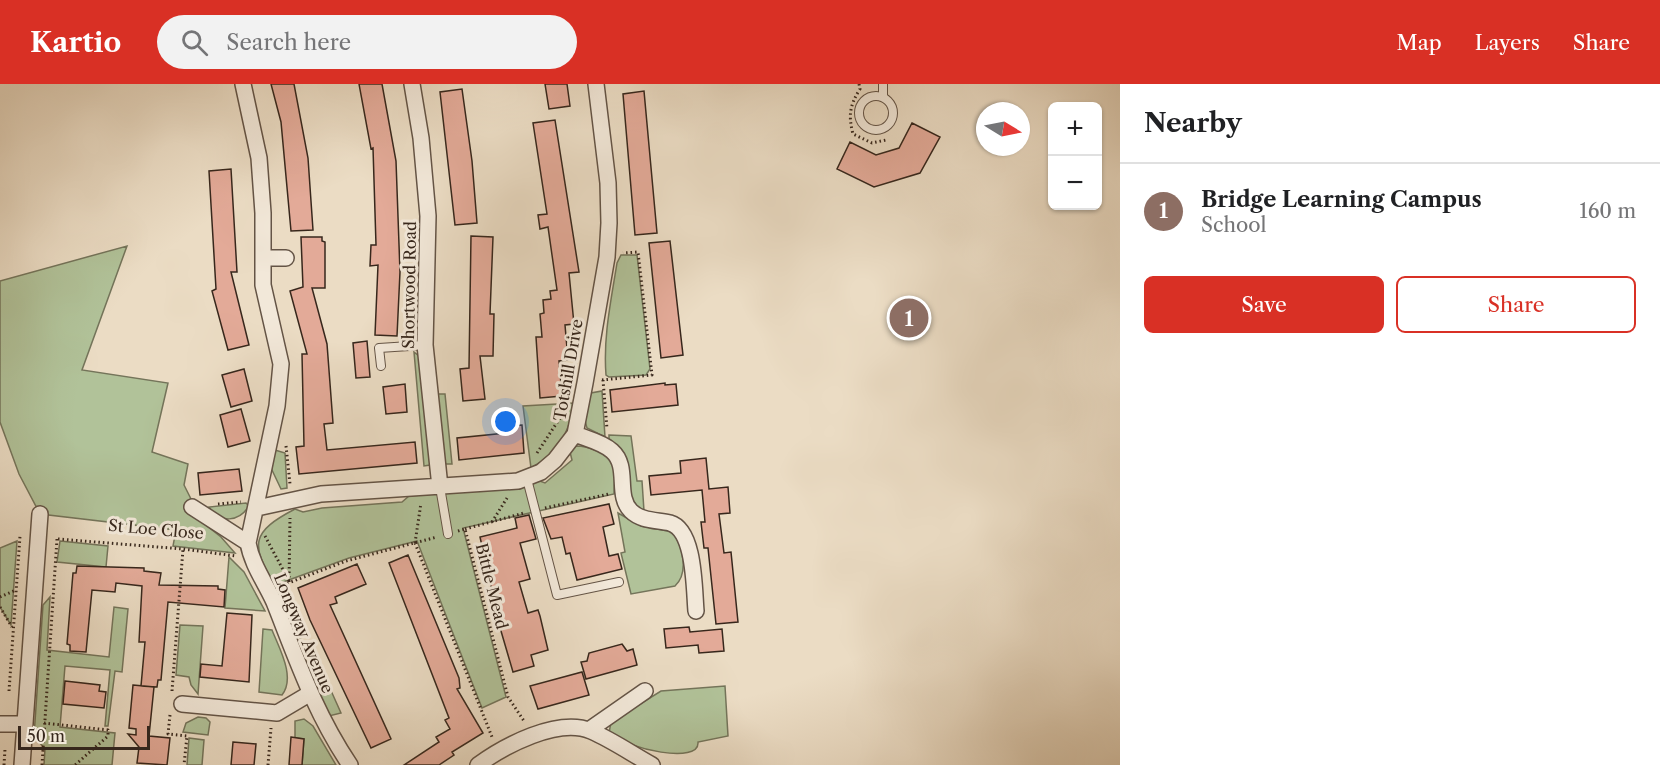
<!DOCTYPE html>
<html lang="en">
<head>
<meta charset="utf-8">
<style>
  body { margin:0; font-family:"Libre Caslon Text",serif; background:#f2f2f2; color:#202124 }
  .controls { position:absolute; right:18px; top:18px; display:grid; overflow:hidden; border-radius:9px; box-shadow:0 2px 4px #0004 }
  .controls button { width:54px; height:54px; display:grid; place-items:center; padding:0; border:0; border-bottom:2px solid #e0e0e0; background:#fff; color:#202124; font:30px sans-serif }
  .compass { position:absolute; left:976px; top:18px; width:54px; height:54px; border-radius:50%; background:#fff; box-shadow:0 2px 4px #0004; rotate:100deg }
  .scale { position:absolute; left:18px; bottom:15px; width:132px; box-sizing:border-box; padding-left:6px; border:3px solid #37271c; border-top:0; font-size:16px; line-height:21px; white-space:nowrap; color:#37271c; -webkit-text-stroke:4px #f2e8d9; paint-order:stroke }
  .you { position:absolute; left:506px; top:338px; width:21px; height:21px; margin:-15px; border:4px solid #fff; border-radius:50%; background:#1a73e8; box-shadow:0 0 0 9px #1a73e833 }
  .badge { display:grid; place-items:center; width:39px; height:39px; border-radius:50%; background:#d93025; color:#fff; font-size:20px; font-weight:700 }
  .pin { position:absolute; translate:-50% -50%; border:3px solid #fff; box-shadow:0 2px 6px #0006 }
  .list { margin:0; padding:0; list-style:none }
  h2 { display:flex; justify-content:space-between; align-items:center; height:78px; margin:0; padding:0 24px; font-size:26px }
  h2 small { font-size:20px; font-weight:400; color:#757577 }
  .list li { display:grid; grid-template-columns:39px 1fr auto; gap:18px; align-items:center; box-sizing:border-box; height:96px; padding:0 24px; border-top:2px solid #e0e0e0 }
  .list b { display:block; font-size:22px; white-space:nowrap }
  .list p { margin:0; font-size:20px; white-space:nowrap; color:#757577 }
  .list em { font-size:20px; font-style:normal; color:#757577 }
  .actions { display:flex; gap:12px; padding:18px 24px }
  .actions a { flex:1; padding:14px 0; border:2px solid #d93025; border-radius:9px; text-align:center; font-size:21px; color:#d93025 }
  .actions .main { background:#d93025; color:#fff }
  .icon { flex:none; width:33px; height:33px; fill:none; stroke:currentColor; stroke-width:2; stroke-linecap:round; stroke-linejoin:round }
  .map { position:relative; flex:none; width:1120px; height:681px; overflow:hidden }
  header { display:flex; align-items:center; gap:36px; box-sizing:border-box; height:84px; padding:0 30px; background:#d93025; color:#fff }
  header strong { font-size:28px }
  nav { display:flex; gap:33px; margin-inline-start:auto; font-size:21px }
  .search { width:420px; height:54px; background:#f2f2f2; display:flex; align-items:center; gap:15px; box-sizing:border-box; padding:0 21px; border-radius:33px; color:#757577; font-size:22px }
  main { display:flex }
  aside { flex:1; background:#fff }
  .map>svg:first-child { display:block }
  .green { fill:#b1c299; stroke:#74745a; stroke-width:1.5 }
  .building { fill:#e3aa98; stroke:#37271c; stroke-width:1.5 }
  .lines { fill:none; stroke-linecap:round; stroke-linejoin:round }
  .lane-casing { stroke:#645446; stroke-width:10 }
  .street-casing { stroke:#645446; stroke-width:18 }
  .path { stroke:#37271c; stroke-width:3; stroke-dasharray:1.5 3; stroke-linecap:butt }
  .lane { stroke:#f2e8d9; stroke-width:8 }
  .street { stroke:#f2e8d9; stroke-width:15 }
  .labels { text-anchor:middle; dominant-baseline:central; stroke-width:6; stroke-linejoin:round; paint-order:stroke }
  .street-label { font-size:16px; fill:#37271c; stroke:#f2e8d9 }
</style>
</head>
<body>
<header>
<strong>Kartio</strong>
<div class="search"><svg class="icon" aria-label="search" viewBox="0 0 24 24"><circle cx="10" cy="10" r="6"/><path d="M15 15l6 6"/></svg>Search here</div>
<nav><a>Map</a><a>Layers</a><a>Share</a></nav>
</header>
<main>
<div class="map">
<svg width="1120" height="681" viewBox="0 0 1120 681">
  <rect width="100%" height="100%" fill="#ebdcc4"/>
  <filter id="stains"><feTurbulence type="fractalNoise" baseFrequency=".00333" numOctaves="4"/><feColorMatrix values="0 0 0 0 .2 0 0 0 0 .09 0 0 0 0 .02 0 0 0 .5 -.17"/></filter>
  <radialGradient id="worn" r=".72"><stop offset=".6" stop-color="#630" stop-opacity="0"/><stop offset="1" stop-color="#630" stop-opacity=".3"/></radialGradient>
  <path class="green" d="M127 162 82 286 168 299 152 368 188 380 184 401 193 419 188 427 221 453 235 469 173 462 176 446 40 430 19 390 0 338V197Z
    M621 171H637L650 285 646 291 609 293 606 291C603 253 611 217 617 179Z
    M414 268 420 273 430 381 424 382Z
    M602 307 605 353 587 344 585 337 591 309Z
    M437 310H445L452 380H445Z
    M574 319C570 349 557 369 531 384L523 322Z
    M609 351 631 352 637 397H642L644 427C621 416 635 387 623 368 620 363 614 359 609 356Z
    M576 362C587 362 610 369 613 381 616 389 614 401 614 410L463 444 506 613 482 624 417 457 349 474 275 501C250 460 251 448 295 425L303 428 322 424 402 418 409 412 462 408 537 396 545 399 572 376 570 368Z
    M275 366 285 369 287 404 281 405 271 384Z
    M246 419 249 422C239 438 220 440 209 423Z
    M618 429 641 442 673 448C683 463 689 489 675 502L631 510 621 469 625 468Z
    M17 457 11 541 0 523V464Z
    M60 457 108 462 106 483 57 478Z
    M229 473 244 488 265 527 225 524Z
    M285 502 288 503 306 552 300 554 294 550 278 506Z
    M50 513 47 566 109 573 114 523 128 525 122 588 115 587 108 642H105L110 586 65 582 60 643 115 649 112 681H44L45 665 34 652 43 521Z
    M180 541 203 542 198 610 191 601 189 593 176 591Z
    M263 545 272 546C279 564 296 593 282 611L259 608Z
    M328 600 341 629 329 632 317 609 320 603Z
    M725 602 728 652 698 658C700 681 627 665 609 649L611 638 661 607Z
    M198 633 206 634 210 638 208 651 183 648 186 639Z
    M304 635 313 642 336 681H302L304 655 295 654V637Z
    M189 654 204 656 202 681H187Z"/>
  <path class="building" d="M271 0H294L308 74 313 146 291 147 281 38Z
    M359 0H382L396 77 400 188 397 252 375 251 378 181 370 182 371 161H376L373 64 371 65Z
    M545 0H567L570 22 549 25Z
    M462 5 472 77 477 139 455 141 440 8Z
    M644 7 657 149 635 151 623 10Z
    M555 36 579 188 569 189 574 240 565 241 568 276 559 277 562 312 540 314 536 253H542L540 230 544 229 543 216 551 215 550 207 557 206 548 143 540 145 538 131 547 130 533 39Z
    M912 39 940 53 920 89 874 103 837 85 850 58 876 71 899 64Z
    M231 85 237 188H231L249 261 228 266 212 207 216 205 209 87Z
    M471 152 493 153 490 230H494L493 272H480L485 315 463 317 460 285 469 284Z
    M301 153H322V157L325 158V204H312L327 260 333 339 324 340 327 366 415 358 417 379 299 390 296 363 304 362 302 270H307L290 207 303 203Z
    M670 157 683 271 661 274 649 159Z
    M367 257 370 293 356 294 353 259Z
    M244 285 252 317 231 323 222 291Z
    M665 299V301L676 300 678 321 612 328 610 306Z
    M405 300 407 328 386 330 383 303Z
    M241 325 250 357 228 363 220 331Z
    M522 341 524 369 459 376 457 354 506 349V342Z
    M706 374 709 405 728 403 730 429 719 430 724 469 731 468 738 538 716 540 708 464H704L702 447 701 438H705L702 406 651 411 649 392 681 389 680 377Z
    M239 385 242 407 200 411 198 389Z
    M609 420 614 440 603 443 609 472 618 470 622 485 577 496 570 469 566 470 562 453 551 455 543 434Z
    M529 431 536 455 520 459 530 495 519 498 528 529 538 526 540 532 548 566 531 571 534 582 513 588 501 547 480 453 517 444 515 434Z
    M408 471 459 594 460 604 457 605 483 649 452 668 454 671 439 681H404L439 658 436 653 450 645 445 636 449 634 389 479Z
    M357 480 366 500 335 513 337 519 330 521 391 655 371 664 310 536 298 504Z
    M77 482 144 484V487L161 489 159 501 218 502V505L225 506 224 523 168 518 161 596H158L157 603 141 602 145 558H139L142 502 116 499 115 508 92 506 86 568 70 567V561L67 560 73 489H76Z
    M227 529 252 531 249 598 200 593 201 580 222 582Z
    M689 543 690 548 722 545 724 567 699 569 698 561 666 564 664 545Z
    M622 560 627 567 633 565 637 581 586 595 581 578 587 577 589 569Z
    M582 588 589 611 538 625 530 602Z
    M65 597 100 601 99 607 106 608 104 624 63 620Z
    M133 601 154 603 149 652 170 654 167 681 137 679 139 663 128 650 136 651V645L129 644Z
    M291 653 304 655 302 681H289Z
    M233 658 256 660 254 681H231Z"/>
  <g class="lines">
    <g class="lane-casing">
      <path id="lane" d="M859 29a17 17 0 1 1 34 0a17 17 0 1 1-34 0Z
        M883 13V0
        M381 282 379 264 425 261
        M527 395 557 511 619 498
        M440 403 448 450"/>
    </g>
    <g class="street-casing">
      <path id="street" d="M243 0 259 74 263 129V201L281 280 277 322 248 459C252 481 265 498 274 518 297 576 315 629 350 681
        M412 0 421 54 428 132 425 261 440 403
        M263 174H286
        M575 350C587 355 602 358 612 367 630 383 615 411 631 427 641 437 657 436 670 439 695 446 694 505 696 527
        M192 423 248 459
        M257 424 321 410 518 397 541 388 555 376 575 350 585 299 607 173 609 139 608 99 596 0
        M182 620 277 629 309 610
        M0 640H25
        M589 646 645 607
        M22 681 40 430
        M478 681C504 662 558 633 591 647 612 656 632 670 652 681"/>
    </g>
    <path class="path" d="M859 0 860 5C850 21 848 31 853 50L872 59 886 56
      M602 296 652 291 638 168 623 169
      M603 296 607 345
      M286 362 290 400
      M537 369 560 334
      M218 420 241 418
      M545 424 609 410
      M492 438 507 414
      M465 445 524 429
      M458 447 465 445 508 613 524 637
      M265 452 289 497
      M58 455 183 465 236 472
      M415 459 492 653
      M415 459 421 419
      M289 498 290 434
      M283 501 346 477 437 453
      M0 513 16 506
      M0 523 12 543
      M9 607 20 452
      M172 607 183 465
      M170 631 168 650 187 652 184 681
      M44 639 108 646V652L75 681
      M4 681 5 665
      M42 681 57 455
      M268 681 271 644"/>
    <use href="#lane" class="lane"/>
    <use href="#street" class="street"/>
  </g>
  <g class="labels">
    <g class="street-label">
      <text transform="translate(409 201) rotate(-89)">Shortwood Road</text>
      <text transform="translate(568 286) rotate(-80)">Totshill Drive</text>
      <text transform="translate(156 445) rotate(5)">St Loe Close</text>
      <text transform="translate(492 502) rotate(76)">Bittle Mead</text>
      <text transform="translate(304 549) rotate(67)">Longway Avenue</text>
    </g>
  </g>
  <rect width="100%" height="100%" filter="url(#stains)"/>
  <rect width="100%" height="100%" fill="url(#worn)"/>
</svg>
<div class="controls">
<button>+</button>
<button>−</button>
</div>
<svg class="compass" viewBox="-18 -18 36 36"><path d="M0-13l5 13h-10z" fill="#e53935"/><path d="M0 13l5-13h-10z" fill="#757577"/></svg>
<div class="scale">50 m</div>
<div class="you"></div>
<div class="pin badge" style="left:909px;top:234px;background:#8d6e63">1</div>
</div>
<aside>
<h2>Nearby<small></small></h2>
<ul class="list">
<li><span class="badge" style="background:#8d6e63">1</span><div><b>Bridge Learning Campus</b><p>School</p></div><em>160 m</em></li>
</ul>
<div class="actions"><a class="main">Save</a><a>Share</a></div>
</aside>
</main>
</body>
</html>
